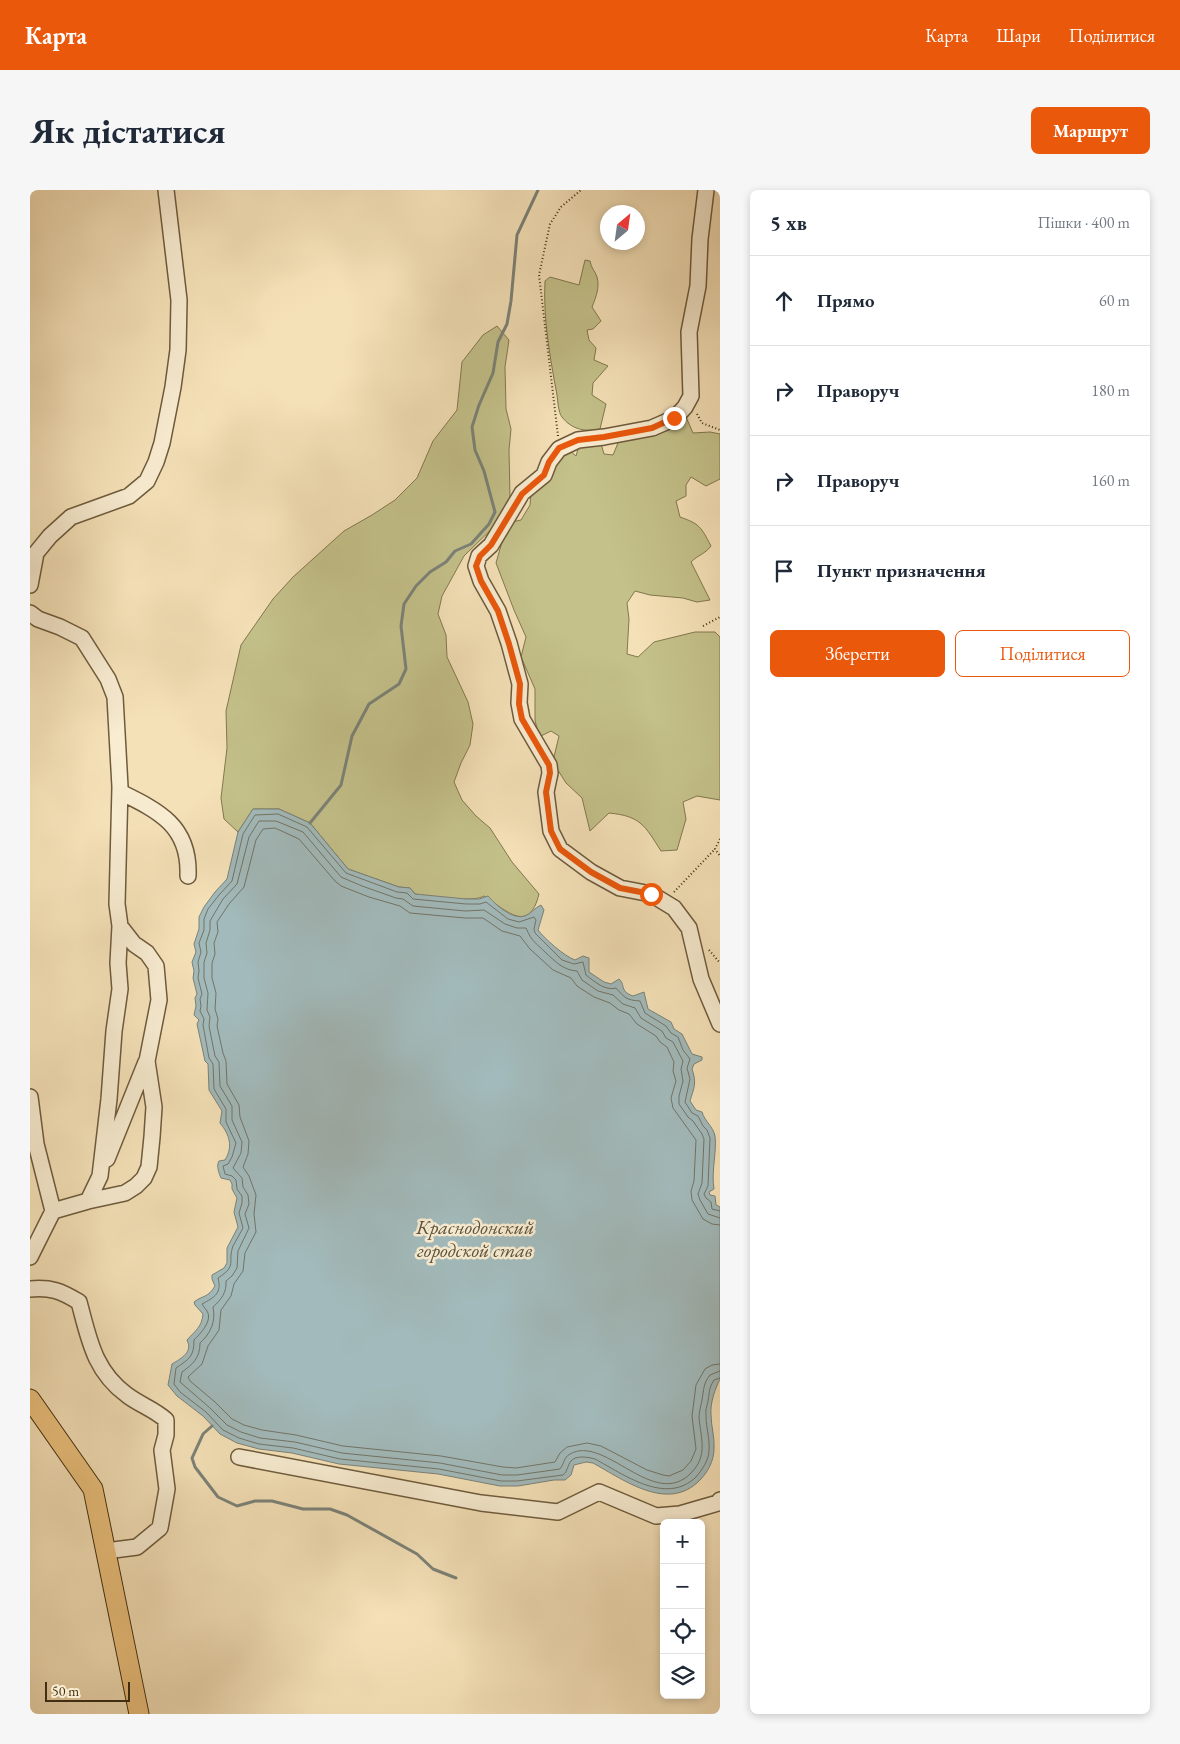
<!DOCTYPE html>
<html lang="uk">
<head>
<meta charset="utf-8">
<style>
  body { margin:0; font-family:"EB Garamond",serif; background:#f6f6f7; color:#1f2937 }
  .controls { position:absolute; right:15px; bottom:15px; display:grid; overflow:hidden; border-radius:8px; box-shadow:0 2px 8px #0003 }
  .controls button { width:45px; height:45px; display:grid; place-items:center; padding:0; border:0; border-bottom:1px solid #e0e1e3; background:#fff; color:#1f2937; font:25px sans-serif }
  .compass { position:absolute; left:570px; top:15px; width:45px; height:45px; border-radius:50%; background:#fff; box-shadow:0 2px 8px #0003; rotate:29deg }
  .scale { position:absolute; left:15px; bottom:12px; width:85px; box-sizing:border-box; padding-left:5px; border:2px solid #412e13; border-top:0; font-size:14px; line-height:18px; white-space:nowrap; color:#412e13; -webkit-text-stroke:4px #f8ecd1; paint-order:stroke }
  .stop { position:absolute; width:15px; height:15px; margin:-11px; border:4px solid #ea580c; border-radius:50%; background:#fff }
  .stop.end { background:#ea580c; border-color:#fff; box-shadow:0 1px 5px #0008 }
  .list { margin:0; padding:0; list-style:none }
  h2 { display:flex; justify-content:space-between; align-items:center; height:65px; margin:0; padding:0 20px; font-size:21px }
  h2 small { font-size:16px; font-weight:400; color:#747a83 }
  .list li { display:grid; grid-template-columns:32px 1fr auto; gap:15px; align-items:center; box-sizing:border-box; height:90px; padding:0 20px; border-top:1px solid #e0e1e3 }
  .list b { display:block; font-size:19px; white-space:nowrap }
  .list em { font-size:16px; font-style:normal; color:#747a83 }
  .actions { display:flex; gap:10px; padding:15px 20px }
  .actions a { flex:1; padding:11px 0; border:1px solid #ea580c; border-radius:8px; text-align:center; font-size:18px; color:#ea580c }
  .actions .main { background:#ea580c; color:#fff }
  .icon { flex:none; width:28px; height:28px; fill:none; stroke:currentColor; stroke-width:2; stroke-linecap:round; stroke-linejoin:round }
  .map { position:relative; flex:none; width:690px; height:1524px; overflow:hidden; border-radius:8px }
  header { display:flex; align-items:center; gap:30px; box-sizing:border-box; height:70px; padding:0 25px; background:#ea580c; color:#fff }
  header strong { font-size:24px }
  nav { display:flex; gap:28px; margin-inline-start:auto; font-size:18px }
  .intro { display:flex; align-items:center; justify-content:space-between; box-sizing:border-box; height:120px; padding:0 30px }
  h1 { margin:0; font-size:35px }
  .button { padding:12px 22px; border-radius:8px; background:#ea580c; color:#fff; font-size:18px; font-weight:700 }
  main { display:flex; gap:30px; padding:0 30px }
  aside { flex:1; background:#fff; border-radius:8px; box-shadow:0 2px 8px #0003 }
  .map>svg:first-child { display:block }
  .green { fill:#c4c18a; stroke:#82784e }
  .water { fill:#a2babb; stroke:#7b8278 }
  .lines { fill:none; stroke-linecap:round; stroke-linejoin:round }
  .shore { stroke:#727467; stroke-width:1 }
  .stream { stroke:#7b8278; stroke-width:3 }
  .minor-casing { stroke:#6e5b3c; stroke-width:18 }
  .major-casing { stroke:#412e13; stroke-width:21 }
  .path { stroke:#412e13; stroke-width:2; stroke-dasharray:1 2.5; stroke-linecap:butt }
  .minor { stroke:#f8ecd1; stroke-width:15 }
  .major { stroke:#eac07c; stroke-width:19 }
  .route { stroke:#ea580c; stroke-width:6 }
  .labels { text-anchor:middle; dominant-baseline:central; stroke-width:5; stroke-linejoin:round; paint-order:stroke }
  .water-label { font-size:20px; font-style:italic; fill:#59513d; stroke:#f8ecd1 }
</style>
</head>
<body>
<header>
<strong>Карта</strong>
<nav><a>Карта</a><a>Шари</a><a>Поділитися</a></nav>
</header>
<div class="intro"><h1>Як дістатися</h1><a class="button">Маршрут</a></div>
<main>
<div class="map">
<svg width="690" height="1524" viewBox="0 0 690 1524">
  <rect width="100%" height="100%" fill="#f5e1b8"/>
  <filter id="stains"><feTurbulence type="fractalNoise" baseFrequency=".004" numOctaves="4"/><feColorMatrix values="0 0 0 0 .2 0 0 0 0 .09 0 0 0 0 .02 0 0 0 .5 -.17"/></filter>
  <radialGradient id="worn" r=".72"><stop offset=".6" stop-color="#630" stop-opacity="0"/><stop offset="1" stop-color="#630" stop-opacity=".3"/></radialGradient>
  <path class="green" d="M555 70 560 71C561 78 565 81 567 87 570 97 566 107 562 117L571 131 563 139 557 140 559 150 566 158 564 170 578 176 563 193 562 205 576 214 570 239C556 242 542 240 532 227 528 222 528 211 527 205 520 168 513 128 515 91L520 87 549 95Z
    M467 136 479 150 475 177 476 219 481 239 479 260 480 309 473 328 434 366 412 406 408 424 416 445 417 467 438 512 443 534 440 555 431 573 424 592 432 610 446 626 460 638 482 672 509 704C499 745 476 720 454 706 443 713 399 706 385 704L380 698 369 697 318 679 280 633 249 619H223L208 642 194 629 191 608 197 558 196 521 211 455 243 409 263 387 314 341 342 325 365 310 387 288 403 251 427 220 432 172 453 145Z
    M656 227 663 243 680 242 690 244V289L676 296 661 287 656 295V306L646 311 650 327C670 334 671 337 681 356 675 364 668 365 661 372L680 410 667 412 653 408 620 405 605 401 597 413 599 429 597 464 608 467 624 452 665 442H685L690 447V610L667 606 653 612 656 629 647 660 631 661C615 636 611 626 579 623L560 641 552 608 536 593 526 577 524 567 529 546 521 541 509 547 505 530V499L491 467 496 447 484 420 466 373 474 345 482 332 491 330 500 315 501 303 537 258 546 266 549 255 570 250 574 264 583 265 588 253 593 248Z"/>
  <path class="water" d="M223 619H249L280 633 318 679 369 697 380 698 385 704 436 709H449L458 706C466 715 482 730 495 726 501 724 504 718 511 715L514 720 508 740C515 749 534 766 545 770L553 766 559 768V782L574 792 581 794 589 789C596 795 589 801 603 806L614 802 618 819 641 832 644 839 652 844 662 864 672 867V870L664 874 662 879C667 894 664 897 660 911L666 920 672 922C675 932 683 936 685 946 687 962 681 982 684 999L679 1002 680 1005 685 1006 686 1015 690 1017V1189C685 1199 680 1213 681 1225 681 1236 685 1248 684 1259 684 1270 678 1282 670 1290 638 1323 594 1290 563 1273L556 1272 544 1275 541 1285 535 1290H524L488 1296H470L408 1284 309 1274 262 1263 229 1259 207 1253 190 1244 173 1226 147 1206 138 1195 142 1174C152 1168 163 1162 157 1150 165 1141 172 1137 173 1124L165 1115 164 1112C173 1105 178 1108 185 1096L182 1089V1085L194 1078 197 1073V1058L208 1037 204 1022 207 1008 202 999V994L200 990 191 988C189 983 186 976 189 971L195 970C203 957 200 945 190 933L192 921 179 900 178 874 175 871 167 834 169 830 164 825 166 816 165 808 167 804 163 788 164 781 162 772 166 762 164 754 169 739V727L174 717 185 702 197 689 208 642Z"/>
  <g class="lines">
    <path class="shore" d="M690 1021 682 1019 681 1012 676 1008 674 1004 678 996 680 948 677 940 673 936 668 926 662 923 655 912 660 889 657 878 660 869 653 860 648 847 641 843 636 836 615 823 610 811C596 810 595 808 586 798 575 801 565 792 556 785L553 772 544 774 532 770 505 743 504 739 506 730 504 727 489 732 478 729 456 712 450 714H436L383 709 377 703 367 702 316 683 277 637 248 624 225 625 213 644 202 691 189 705 178 719 174 729V740L169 753 171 762 168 772 169 781 168 788 172 804 170 809 171 816 170 821 174 829 173 835 179 868 183 874 184 899 196 919V932L206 953 202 967 198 974 193 976 195 984 202 986 206 990 207 999 212 1006V1013L209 1023 213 1038C210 1044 206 1050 203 1056 197 1073 208 1075 188 1088 192 1103 185 1107 172 1114 173 1116 175 1118 177 1121 183 1131 170 1144 164 1150 164 1167 159 1169 146 1178L144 1194 150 1202 176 1222 193 1240 209 1248 229 1254 263 1258 310 1269 409 1279 471 1291H487L533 1285C538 1281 537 1276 541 1271 546 1265 558 1267 565 1269 593 1284 636 1316 666 1287 672 1280 679 1270 679 1260 680 1249 676 1238 676 1226 675 1221 677 1216 678 1211 680 1201 678 1200 684 1190L690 1188
      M690 1028 678 1024 670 1010 668 1004 672 993 674 949 672 944 663 931 658 927 649 914V906L653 891 651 879 653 871 643 852 636 848 632 841 611 828 605 818 593 814 583 805 568 801 552 790 547 781C533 780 526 772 516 763 505 752 502 752 496 738H487L475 734 454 720 435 721 383 716 373 709 366 708 332 696 311 687 273 642 246 631H229L219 647 207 694 193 709 180 731V740L176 753 177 763 174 772V788L178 803 177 820 180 827 179 836 185 866 189 872 190 896 202 916V930L212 952 211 963 203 978 212 988 213 997 218 1005 219 1014 215 1024 219 1038 208 1061 207 1078 202 1086 196 1091C197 1102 191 1110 183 1117 186 1131 181 1143 170 1153 170 1168 163 1174 152 1182L150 1192 180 1218 197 1235 211 1242 230 1248 265 1252 312 1263 410 1273 472 1285H487L530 1279C534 1274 534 1267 540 1264 575 1244 624 1321 661 1283 678 1266 671 1249 669 1228 669 1221 671 1216 672 1210 674 1199 673 1194 680 1185L690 1181
      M690 1035 682 1034 673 1029 662 1010 661 1001 664 991 666 950 643 918 641 908 646 891 643 881 644 872 637 857 630 852 626 846 607 834 599 824 589 820 580 813 564 807 547 796 541 788 523 780 500 759 490 746 472 741 453 728H435L380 723 370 716 339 707 311 696 305 691 269 649 245 638 233 639 226 650 214 697 199 714 187 732 188 742 184 753 185 764 182 773V788L186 803 185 819 188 829 187 836 193 863 196 871 197 894 209 915 210 927 219 951 218 964 213 977 219 986 226 1005 224 1024 226 1042 215 1063 213 1081 204 1094 201 1106 191 1120 189 1140 178 1156 172 1174 158 1187 160 1191 185 1212 202 1229 214 1235 232 1240 266 1245 313 1256 411 1266 473 1277 486 1278 525 1272 530 1263 537 1257 557 1253 571 1256 617 1280 633 1285 639 1286 653 1280 661 1271 666 1259 662 1226 666 1195 675 1179 682 1175 690 1174"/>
    <path class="stream" d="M280 633 311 595 322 546 339 514 369 494 376 479 371 436 374 414 386 396 400 382 416 372 425 361 441 354 459 334 465 322 454 281 445 260 442 237 449 215 463 183 468 152 477 134 481 111 487 45 508 0
      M182 1236 173 1244 162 1268 165 1277 188 1307 207 1316 225 1311H242L273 1319H300L317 1325 387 1364 403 1379 426 1388"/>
    <g class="minor-casing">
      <path id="minor" d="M676 0 670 49 668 96 659 142 661 206 655 217 645 228 622 238 574 247 548 250 529 259 519 272 514 285 492 303 461 355 449 366 446 376 451 391 468 421 479 453 490 494 489 513 492 529 519 575 520 583 516 602 521 641 530 659 561 682 590 698 621 704 644 718 659 738 671 789 690 834
        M0 395 6 363 20 346 41 327 99 306 117 291 126 272 132 253 143 197 148 160 149 110 136 0
        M0 423 8 429 30 437 52 448 78 489 85 507 90 597 87 714 90 736 88 773 90 799 84 841 79 909 70 986 58 1011 23 1021
        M90 602C129 621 160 636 158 686
        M0 907 6 954 23 1021 0 1067
        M77 969 116 872
        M58 1011 95 1003 106 996 114 988 119 977 122 947 124 917 117 871 129 810 126 776 117 763 104 754 90 736
        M0 1099C21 1097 31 1101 49 1112 59 1149 64 1181 97 1205 110 1215 124 1219 136 1230V1245L132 1260 137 1299 130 1338 107 1357 76 1361
        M209 1267 451 1313 528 1322 569 1302 626 1326 650 1324 688 1313 690 1310"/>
    </g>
    <g class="major-casing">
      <path id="major" d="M0 1209 63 1299 109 1524"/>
    </g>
    <path class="path" d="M667 224 672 233 690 240
      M528 246 509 85 520 34 531 17 551 0
      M673 436 690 427
      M690 649 685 659 690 666
      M644 702 685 659
      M679 760 690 773"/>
    <use href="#minor" class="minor"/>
    <use href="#major" class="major"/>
  </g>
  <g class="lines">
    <path class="route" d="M621 704 590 698 561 682 530 659 521 641 516 602 520 583 519 575 492 529 489 514 490 494 479 454 468 421 451 391 446 376 450 366 461 355 492 304 514 285 519 272 529 258 548 250 574 247 622 238 644 228"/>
  </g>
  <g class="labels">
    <g class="water-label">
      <text x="445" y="1037">Краснодонский<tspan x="445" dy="23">городской став</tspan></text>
    </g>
  </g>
  <rect width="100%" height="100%" filter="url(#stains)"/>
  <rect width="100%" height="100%" fill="url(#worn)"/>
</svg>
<div class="controls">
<button>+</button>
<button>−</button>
<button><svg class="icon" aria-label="locate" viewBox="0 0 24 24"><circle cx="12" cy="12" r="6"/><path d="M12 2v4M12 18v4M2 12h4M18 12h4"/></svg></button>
<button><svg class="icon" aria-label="layers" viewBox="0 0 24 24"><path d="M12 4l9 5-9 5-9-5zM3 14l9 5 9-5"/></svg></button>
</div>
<svg class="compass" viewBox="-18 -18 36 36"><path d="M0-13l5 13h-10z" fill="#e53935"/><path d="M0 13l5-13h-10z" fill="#747a83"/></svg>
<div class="scale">50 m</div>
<div class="stop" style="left:621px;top:704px"></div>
<div class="stop end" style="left:644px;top:228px"></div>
</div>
<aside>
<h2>5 хв<small>Пішки · 400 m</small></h2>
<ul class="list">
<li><svg class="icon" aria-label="ahead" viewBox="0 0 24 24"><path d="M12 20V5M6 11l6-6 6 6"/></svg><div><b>Прямо</b></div><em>60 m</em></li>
<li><svg class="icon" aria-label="right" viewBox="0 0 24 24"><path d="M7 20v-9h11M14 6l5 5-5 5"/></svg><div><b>Праворуч</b></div><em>180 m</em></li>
<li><svg class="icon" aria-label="right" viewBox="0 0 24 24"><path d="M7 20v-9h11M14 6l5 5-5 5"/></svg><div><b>Праворуч</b></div><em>160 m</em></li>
<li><svg class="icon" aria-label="arrive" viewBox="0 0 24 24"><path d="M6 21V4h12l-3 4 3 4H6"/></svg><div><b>Пункт призначення</b></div></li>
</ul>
<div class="actions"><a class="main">Зберегти</a><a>Поділитися</a></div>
</aside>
</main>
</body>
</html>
